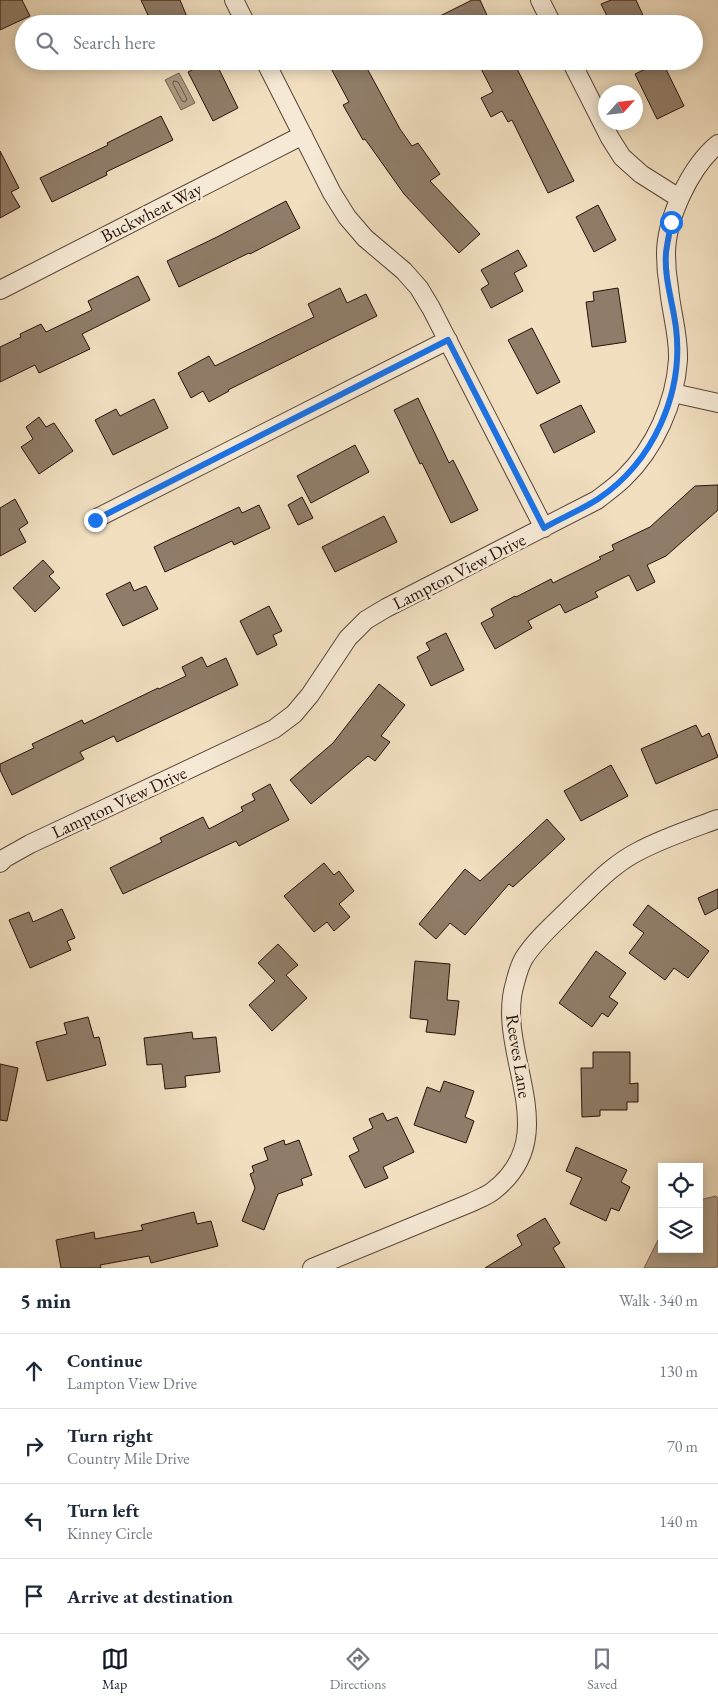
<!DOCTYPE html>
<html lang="en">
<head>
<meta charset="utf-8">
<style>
  body { margin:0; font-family:"EB Garamond",serif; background:#f2f2f3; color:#1f2937 }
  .controls { position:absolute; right:15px; bottom:15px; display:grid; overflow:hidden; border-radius:0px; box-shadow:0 2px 12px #0003 }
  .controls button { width:45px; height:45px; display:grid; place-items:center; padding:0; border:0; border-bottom:1px solid #e0e1e3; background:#fff; color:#1f2937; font:25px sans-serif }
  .compass { position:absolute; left:598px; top:85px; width:45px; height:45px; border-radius:50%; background:#fff; box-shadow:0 2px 12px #0003; rotate:63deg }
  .stop { position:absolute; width:15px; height:15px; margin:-11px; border:4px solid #1a73e8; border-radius:50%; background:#fff }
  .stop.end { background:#1a73e8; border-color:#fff; box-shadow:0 1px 5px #0008 }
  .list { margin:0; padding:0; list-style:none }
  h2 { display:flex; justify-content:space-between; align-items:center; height:65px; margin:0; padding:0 20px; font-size:21px }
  h2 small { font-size:16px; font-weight:400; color:#747a83 }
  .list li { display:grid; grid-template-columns:32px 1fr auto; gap:15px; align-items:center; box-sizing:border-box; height:75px; padding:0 20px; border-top:1px solid #e0e1e3 }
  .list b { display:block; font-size:19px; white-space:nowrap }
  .list p { margin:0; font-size:16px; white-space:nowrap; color:#747a83 }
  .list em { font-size:16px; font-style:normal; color:#747a83 }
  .icon { flex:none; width:28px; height:28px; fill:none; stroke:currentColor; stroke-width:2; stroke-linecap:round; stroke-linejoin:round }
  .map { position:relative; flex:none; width:718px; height:1268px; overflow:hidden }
  .search { position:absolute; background:#fff; box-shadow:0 2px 12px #0003; left:15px; right:15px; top:15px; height:55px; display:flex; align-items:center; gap:12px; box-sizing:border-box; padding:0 18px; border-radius:28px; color:#747a83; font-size:19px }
  .sheet { height:365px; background:#fff }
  nav { display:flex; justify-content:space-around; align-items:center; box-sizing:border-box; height:70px; border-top:1px solid #e0e1e3; background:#fff; font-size:14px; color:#747a83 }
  nav a { display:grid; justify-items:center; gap:2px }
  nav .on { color:#111827 }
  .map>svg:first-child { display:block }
  .water { fill:#ac9982; stroke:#776352 }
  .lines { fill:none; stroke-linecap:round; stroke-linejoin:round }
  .shore { stroke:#6a5646; stroke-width:1 }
  .building { fill:#907d69; stroke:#27120a }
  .minor-casing { stroke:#5a4538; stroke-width:20 }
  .minor { stroke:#f6ead6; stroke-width:18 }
  .route { stroke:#1a73e8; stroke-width:6 }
  .labels { text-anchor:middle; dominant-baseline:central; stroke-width:5; stroke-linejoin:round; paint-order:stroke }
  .street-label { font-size:18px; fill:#27120a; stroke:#f6ead6 }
</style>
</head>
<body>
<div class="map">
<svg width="718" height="1268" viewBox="0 0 718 1268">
  <rect width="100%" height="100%" fill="#f1dfc0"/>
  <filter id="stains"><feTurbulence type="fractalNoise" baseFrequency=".004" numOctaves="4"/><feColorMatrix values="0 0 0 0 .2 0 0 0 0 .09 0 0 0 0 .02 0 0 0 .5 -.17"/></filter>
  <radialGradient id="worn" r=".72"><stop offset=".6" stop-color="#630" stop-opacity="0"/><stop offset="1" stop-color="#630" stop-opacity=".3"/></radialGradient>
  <path class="water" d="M179 73 195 103 181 110 165 80Z
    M716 1196 718 1198V1266L715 1268H644L662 1232V1249H699V1200Z"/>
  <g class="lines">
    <path class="shore" d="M174 81 178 82 187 99 185 102 182 101 173 84Z"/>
  </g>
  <path class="building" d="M0 0H22L30 16 0 30Z
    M141 0H180L187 17 180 20 182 24H152Z
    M472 0H480L491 24H424Z
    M611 0H636L647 24H611L601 4Z
    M210 61H215L238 108 213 121 188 72Z
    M327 61H363L400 129 412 146 418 143 440 174 430 181 480 234 459 253 404 194 365 139 363 140 343 105 349 102Z
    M477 61H513L574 181 548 193 512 120 508 122 502 111 491 117 481 98 493 92Z
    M662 61 684 106 657 119 635 74Z
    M161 116 173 140 106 172 107 175 52 202 40 178 108 145 107 143Z
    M0 151 19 188 11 192 20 207 0 218Z
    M286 201 300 228 250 254 249 253 179 287 167 261 217 237Z
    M598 205 616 240 594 252 576 217Z
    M518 250 527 266 514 273 523 291 491 308 481 289 489 284 481 270Z
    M138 276 150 300 82 334 90 349 39 373 35 365 0 382V347L21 337 20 334 41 324 46 332 92 310 88 301Z
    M340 288 347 303 366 294 377 316 228 390 229 391 209 402 203 391 191 398 178 373 209 356 215 366 314 317 308 304Z
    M618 288 626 342 592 347 586 302 594 301 593 292Z
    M532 328 560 382 537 394 508 340Z
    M418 398 449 463 453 460 478 510 451 523 422 463 420 464 394 410Z
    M154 399 168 428 113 455 95 420 116 409 120 416Z
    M581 405 595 432 554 453 540 425Z
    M39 417 46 427 54 423 73 451 39 474 21 447 33 439 26 427Z
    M355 445 369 472 311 503 297 476Z
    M718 485V510L666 556 647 565 655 582 637 591 629 575 595 592 598 597 565 613 560 604 528 621 532 628 495 649 481 623 494 616 491 609 515 596 516 597 551 579 553 583 601 559 599 557 614 550 612 545 650 527 695 486Z
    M302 497 313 518 298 525 288 505Z
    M15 499 28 523 19 529 26 542 0 556V508Z
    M259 505 270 528 234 545 232 541 165 572 154 547 239 507 242 513Z
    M384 516 397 542 335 572 322 547Z
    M43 560 54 572 49 576 60 588 35 612 13 588Z
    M130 582 134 591 146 586 158 609 123 626 106 594Z
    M269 606 282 631 273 635 277 645 257 655 240 621Z
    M446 633 464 670 431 686 417 657 430 650 426 643Z
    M202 657 207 667 226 658 238 685 117 742 114 736 80 752 84 759 12 795 0 770V764L34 748 32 744 82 720 84 724 158 688 159 689 186 676 182 667Z
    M379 684 405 705 381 736 390 742 375 761 368 756 311 804 290 780 333 743Z
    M696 725 702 737 709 733 718 757 656 784 641 749Z
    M611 765 628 796 581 821 564 791Z
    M270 784 289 820 239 846 236 841 123 894 110 868 162 842 160 838 203 817 209 829 243 811 241 807 255 800 252 794Z
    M547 819 565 839 513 887 509 884 465 935 450 923 436 939 419 924 465 869 480 881Z
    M324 863 334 875 339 871 354 891 339 904 350 917 334 931 327 922 314 932 284 896Z
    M718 889V908L705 915 698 898Z
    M648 905 709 951 688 978 674 968 665 980 629 953 644 933 633 925Z
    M62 909 75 938 67 941 71 950 30 968 9 920 29 912 33 922Z
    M278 944 298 965 286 975 307 998 272 1031 249 1005 275 981 258 963Z
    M596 951 626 973 609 997 618 1003 608 1017 602 1013 592 1027 559 1003Z
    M415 961 450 964 447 1000 459 1001 455 1035 426 1032 428 1020 410 1018Z
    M88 1017 94 1038 99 1037 106 1065 47 1081 36 1042 67 1034 64 1023Z
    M192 1032 193 1039 216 1037 220 1072 185 1076 186 1087 165 1089 162 1064 147 1065 144 1038Z
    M593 1052H630V1084L638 1083V1102H627V1110H600V1116L582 1117 581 1068H593Z
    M0 1064 18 1068 7 1121 0 1120Z
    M444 1081 474 1091 465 1117 474 1121 466 1143 414 1125 427 1087 440 1092Z
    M383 1113 387 1121 397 1117 414 1152 383 1167 388 1178 365 1188 349 1156 359 1151 353 1138 373 1128 369 1119Z
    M284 1140 285 1145 299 1140 312 1175 301 1179 303 1185 278 1194 264 1230 242 1221 255 1188 250 1174 254 1172 252 1166 268 1160 264 1148Z
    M576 1147 627 1170 621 1182 630 1187 619 1211 611 1208 606 1221 570 1204 582 1178 566 1171Z
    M194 1212 197 1224 211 1221 218 1246 151 1263 149 1256 100 1265 101 1268H61L56 1240 94 1232 95 1239 143 1230 141 1225Z
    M545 1218 560 1243 553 1248 565 1268H485L522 1245 517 1235Z"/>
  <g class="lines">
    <g class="minor-casing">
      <path id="minor" d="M234 0 246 24
        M540 0 552 24
        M265 61 332 193 347 217 365 238 404 271 419 288 431 308 544 528
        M571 61 610 138 622 157 641 174 679 198
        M0 290 303 135
        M673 393 718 403
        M95 519 448 340
        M0 863 5 858 30 844 274 729 294 714 310 695 348 638 366 620 386 608 597 500C606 493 616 486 624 478 655 448 675 403 678 360 679 335 671 312 669 288 667 277 666 266 666 254 666 219 690 167 718 144
        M312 1268 470 1203C478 1199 487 1196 493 1191 567 1134 494 1053 515 983 517 975 520 965 524 958 537 938 556 922 573 905 593 886 612 865 637 852 663 838 691 829 718 819"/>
    </g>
    <use href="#minor" class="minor"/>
  </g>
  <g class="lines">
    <path class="route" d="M95 520 448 340 544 528C561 518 581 510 598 499 653 462 684 394 676 328 673 303 664 278 666 253 667 243 670 232 671 222"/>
  </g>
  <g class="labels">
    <g class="street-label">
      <text transform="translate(151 212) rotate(-27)">Buckwheat Way</text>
      <text transform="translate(459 571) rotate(-27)">Lampton View Drive</text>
      <text transform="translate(119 802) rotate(-25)">Lampton View Drive</text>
      <text transform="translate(519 1056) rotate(81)">Reeves Lane</text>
    </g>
  </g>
  <rect width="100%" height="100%" filter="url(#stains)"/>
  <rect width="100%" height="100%" fill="url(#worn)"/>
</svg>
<div class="controls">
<button><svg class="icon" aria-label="locate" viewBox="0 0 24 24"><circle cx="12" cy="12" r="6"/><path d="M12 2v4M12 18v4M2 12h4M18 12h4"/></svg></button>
<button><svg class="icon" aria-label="layers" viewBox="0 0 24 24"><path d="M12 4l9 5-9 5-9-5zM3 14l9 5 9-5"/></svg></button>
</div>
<svg class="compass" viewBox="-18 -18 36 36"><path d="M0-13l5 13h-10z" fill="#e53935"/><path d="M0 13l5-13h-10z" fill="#747a83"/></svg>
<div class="stop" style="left:671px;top:222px"></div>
<div class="stop end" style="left:95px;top:520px"></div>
<div class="search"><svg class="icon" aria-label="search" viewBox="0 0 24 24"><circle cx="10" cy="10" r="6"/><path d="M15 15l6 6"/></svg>Search here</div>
</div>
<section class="sheet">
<h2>5 min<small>Walk · 340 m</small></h2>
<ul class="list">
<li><svg class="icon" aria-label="ahead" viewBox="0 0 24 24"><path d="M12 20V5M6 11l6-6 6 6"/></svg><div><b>Continue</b><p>Lampton View Drive</p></div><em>130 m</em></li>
<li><svg class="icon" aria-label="right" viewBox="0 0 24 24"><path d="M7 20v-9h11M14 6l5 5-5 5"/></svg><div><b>Turn right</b><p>Country Mile Drive</p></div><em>70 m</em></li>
<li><svg class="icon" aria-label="left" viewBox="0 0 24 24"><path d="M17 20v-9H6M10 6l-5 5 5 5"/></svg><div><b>Turn left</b><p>Kinney Circle</p></div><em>140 m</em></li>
<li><svg class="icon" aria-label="arrive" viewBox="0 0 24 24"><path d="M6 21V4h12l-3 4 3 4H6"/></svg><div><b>Arrive at destination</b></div></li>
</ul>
</section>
<nav>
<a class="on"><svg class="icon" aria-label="map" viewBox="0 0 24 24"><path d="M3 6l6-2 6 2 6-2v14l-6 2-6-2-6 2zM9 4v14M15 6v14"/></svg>Map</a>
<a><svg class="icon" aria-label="directions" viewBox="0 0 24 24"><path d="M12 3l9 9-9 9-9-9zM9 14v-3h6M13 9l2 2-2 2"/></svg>Directions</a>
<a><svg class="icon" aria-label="saved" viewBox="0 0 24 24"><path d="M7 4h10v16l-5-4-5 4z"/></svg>Saved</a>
</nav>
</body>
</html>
